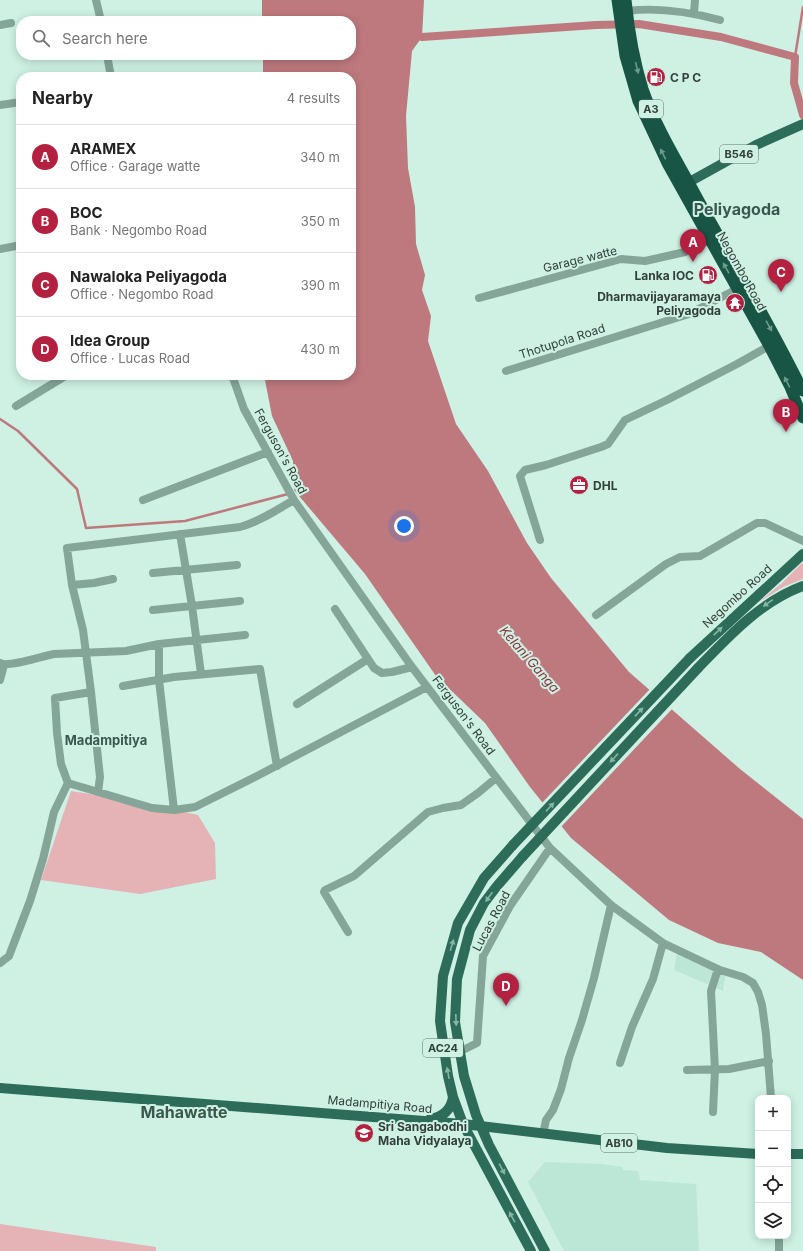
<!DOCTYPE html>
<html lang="en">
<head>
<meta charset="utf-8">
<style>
  body { margin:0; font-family:Inter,sans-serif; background:#f6f6f6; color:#222 }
  .controls { position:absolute; right:12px; bottom:12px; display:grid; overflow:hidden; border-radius:8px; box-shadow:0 2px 10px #0003 }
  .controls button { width:36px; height:36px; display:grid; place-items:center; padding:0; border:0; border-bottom:1px solid #e0e0e0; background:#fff; color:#222; font:20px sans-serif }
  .you { position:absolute; left:404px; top:526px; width:14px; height:14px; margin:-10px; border:3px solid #fff; border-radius:50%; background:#1a73e8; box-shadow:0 0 0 6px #1a73e833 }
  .badge { display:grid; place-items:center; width:26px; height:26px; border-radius:50%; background:#b42140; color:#fff; font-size:13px; font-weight:700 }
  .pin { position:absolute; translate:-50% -33px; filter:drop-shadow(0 1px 2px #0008) }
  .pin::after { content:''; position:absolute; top:21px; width:14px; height:12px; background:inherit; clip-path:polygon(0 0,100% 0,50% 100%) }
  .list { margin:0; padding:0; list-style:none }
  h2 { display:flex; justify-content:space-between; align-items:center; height:52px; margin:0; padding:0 16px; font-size:17px }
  h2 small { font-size:13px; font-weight:400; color:#767676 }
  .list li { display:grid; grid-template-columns:26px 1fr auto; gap:12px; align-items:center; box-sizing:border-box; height:64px; padding:0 16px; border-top:1px solid #e0e0e0 }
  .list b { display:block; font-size:15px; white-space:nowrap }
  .list p { margin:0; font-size:13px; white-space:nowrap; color:#767676 }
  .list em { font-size:13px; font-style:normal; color:#767676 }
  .icon { flex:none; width:22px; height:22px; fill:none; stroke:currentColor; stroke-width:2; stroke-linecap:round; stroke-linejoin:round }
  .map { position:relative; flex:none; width:803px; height:1251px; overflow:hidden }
  .search { position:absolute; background:#fff; box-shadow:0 2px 10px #0003; left:16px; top:16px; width:340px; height:44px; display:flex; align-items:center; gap:10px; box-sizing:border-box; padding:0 14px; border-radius:16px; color:#767676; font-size:15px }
  .panel { position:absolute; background:#fff; box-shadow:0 2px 10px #0003; left:16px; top:72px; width:340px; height:308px; border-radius:16px }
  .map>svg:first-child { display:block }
  .built { fill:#bce7d7 }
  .green { fill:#e5b2b5 }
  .water { fill:#be797e }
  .pier { fill:#cef1e4 }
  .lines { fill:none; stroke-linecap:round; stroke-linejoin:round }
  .stream { stroke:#be797e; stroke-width:2.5 }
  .canal { stroke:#be797e; stroke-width:8 }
  .minor { stroke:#85a599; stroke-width:8 }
  .major { stroke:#2c6c59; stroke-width:10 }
  .highway { stroke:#185544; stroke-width:11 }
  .major-bridge { stroke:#2c6c59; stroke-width:10 }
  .oneway { fill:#6a9b8c }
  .oneway2 { fill:#85b5a5 }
  .labels { text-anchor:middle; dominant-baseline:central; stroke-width:4; stroke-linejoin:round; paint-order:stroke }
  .shield { fill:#cef1e4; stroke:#61756e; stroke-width:1 }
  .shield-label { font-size:11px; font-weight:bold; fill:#32403b }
  .poi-label { font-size:12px; font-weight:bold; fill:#32403b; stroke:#cef1e4; text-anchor:start }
  .street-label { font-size:12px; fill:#32403b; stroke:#cef1e4 }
  .water-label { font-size:13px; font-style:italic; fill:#8c3741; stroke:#cef1e4 }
  .neighbourhood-label { font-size:13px; font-weight:bold; fill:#3a584e; stroke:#cef1e4 }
  .district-label { font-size:16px; font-weight:bold; fill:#3a584e; stroke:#cef1e4 }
</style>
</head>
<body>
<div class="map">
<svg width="803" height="1251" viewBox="0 0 803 1251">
  <rect width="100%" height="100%" fill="#cef1e4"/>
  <path class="built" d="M678 947 726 971 723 991 674 970Z
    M545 1162 602 1164 622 1167 623 1170 638 1171 640 1180 696 1184 699 1251H564L528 1182Z"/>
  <path class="green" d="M802 563 803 565V579L783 587 759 602 782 583Z
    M71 791 128 800 198 815 215 843 216 879 140 894 41 880Z
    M0 1224 156 1247V1251H0Z"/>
  <path class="water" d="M262 0H424L422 37 412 51 406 116 408 168 415 207 416 244 425 275 422 290 431 316 428 341 456 424 488 471 527 543 551 578 629 672 740 769 803 819V980L761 952 718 943 669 920 571 838 530 787 485 723 436 676 365 574 294 490 293 461 272 416 264 375H351V77H263V55H351V21H262Z"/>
  <path class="pier" d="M651 688 673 708 560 828 541 804Z"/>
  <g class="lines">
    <path class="stream" d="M795 57 803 7
      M0 419 18 431 77 489 86 528 185 521 288 494"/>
    <path class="canal" d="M422 37 596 25 639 24 721 37 795 57 794 83 803 115"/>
    <path class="minor" d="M96 0 101 21
      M627 11C658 7 690 12 720 20
      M694 13 695 0
      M0 25 11 23
      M107 55 111 77
      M0 105 21 102
      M0 249 21 245
      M479 298 621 259 645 261 685 252 710 240
      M506 371 689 314 737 289
      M232 375 244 409 294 500 412 667 550 848 611 905 663 943 720 970 743 977 753 983 758 992 762 1005 766 1034 771 1098
      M16 406 67 375
      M143 500 268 452
      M180 534 192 606 201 674
      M540 540 520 476 525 470 546 465 601 447 608 444 625 420 667 400 737 364 769 346
      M153 573 237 565
      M72 585 94 583 113 579
      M335 609 374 668 382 673 392 672 412 667
      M153 610 240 601
      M596 615 666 564 680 557 700 556 757 523H765L803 541
      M159 644V680L174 810
      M0 663C8 668 42 656 54 654L126 651 159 644 245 635
      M0 680 4 665
      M123 686 174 677 260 669 277 766
      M297 704 368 659
      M68 783 61 764 57 733 55 698 91 692
      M98 792 100 777 91 692 83 630 72 585 67 548 240 527C259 522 276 510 294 500
      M348 932 324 892 325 890 354 876 428 812 443 808 461 805 478 793 496 778
      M0 963 9 956 30 901 43 859 54 812 68 783 152 808 174 810 195 807 257 776 427 687
      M459 1052 477 1043 483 956 510 906 550 848
      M620 1063 632 1027 653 979 663 943
      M687 1070 729 1069 769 1061
      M713 1112 715 1070 711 991 718 969
      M543 1134 546 1120 553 1110 561 1089 569 1058 582 1020 594 978 611 905
      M779 1236V1251"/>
    <path class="major" d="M682 186 756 145 803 124
      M690 658 803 554
      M698 668C729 636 760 602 803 586
      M513 845 484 878 458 923 443 976 440 1021 448 1076 453 1097 463 1124 531 1251
      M523 856 497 886 484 903 470 930 457 979 455 1022 464 1076 476 1115 489 1145 545 1251
      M0 1088 463 1124 667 1148 758 1154
      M430 1119C443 1117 451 1110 453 1097
      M788 1154H803"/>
    <path class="highway" d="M617 0 625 56 638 101 667 163 769 346 790 387 803 418
      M626 0C629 30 634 60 643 89 656 127 678 162 697 197 733 262 771 325 803 391"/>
    <path class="major-bridge" d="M513 845 690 658
      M523 856 698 668"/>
  </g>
  <defs><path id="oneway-solid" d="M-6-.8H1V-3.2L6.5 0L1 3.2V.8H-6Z"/></defs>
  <g class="oneway">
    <use href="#oneway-solid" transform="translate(637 68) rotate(76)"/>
    <use href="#oneway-solid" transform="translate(663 154) rotate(-117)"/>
    <use href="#oneway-solid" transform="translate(726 268) rotate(-119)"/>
    <use href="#oneway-solid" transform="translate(769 326) rotate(61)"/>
    <use href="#oneway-solid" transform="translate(787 382) rotate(-117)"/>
  </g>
  <g class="oneway2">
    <use href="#oneway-solid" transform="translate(768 603) rotate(145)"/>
    <use href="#oneway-solid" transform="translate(718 631) rotate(-43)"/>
    <use href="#oneway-solid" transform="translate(639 712) rotate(-47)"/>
    <use href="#oneway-solid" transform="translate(614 758) rotate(133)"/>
    <use href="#oneway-solid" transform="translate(550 807) rotate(-47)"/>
    <use href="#oneway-solid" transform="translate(489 897) rotate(125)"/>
    <use href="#oneway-solid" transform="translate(452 945) rotate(-74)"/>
    <use href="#oneway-solid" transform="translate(456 1020) rotate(88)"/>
    <use href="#oneway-solid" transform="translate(448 1073) rotate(-101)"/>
    <use href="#oneway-solid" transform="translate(502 1169) rotate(62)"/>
    <use href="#oneway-solid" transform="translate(512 1217) rotate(-119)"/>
  </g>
  <defs>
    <g id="fuel-disc" transform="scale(1)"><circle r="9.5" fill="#b42140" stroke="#cef1e4"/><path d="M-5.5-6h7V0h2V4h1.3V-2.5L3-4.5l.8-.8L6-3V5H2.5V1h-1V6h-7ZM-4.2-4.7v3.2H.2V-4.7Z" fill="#fff"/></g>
    <g id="temple-disc" transform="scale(1)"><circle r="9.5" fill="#b42140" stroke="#cef1e4"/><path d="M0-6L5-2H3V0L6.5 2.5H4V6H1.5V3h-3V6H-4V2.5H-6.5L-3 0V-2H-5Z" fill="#fff"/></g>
    <g id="office-disc" transform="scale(1)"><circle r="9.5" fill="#b42140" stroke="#cef1e4"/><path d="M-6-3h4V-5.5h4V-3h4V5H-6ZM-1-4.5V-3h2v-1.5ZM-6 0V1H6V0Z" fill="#fff"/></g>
    <g id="school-disc" transform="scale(1)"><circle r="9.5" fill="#b42140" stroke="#cef1e4"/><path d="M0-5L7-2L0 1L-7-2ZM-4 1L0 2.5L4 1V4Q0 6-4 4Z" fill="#fff"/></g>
  </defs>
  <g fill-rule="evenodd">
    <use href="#fuel-disc" x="656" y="77"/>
    <use href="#fuel-disc" x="708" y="275"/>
    <use href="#temple-disc" x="735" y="303"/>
    <use href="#office-disc" x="579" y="485"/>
    <use href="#school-disc" x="364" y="1133"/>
  </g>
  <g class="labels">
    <g class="shield">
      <rect x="639" y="100" width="24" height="18" rx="3"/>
      <rect x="720" y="145" width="38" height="18" rx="3"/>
      <rect x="423" y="1039" width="40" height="18" rx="3"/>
      <rect x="601" y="1134" width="36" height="18" rx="3"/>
    </g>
    <g class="shield-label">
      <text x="651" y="109">A3</text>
      <text x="739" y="154">B546</text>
      <text x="443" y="1048">AC24</text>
      <text x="619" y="1143">AB10</text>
    </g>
    <g class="poi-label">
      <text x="670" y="77">C P C</text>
      <text x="694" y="275" text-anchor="end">Lanka IOC</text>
      <text x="721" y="296" text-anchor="end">Dharmavijayaramaya<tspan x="721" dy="14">Peliyagoda</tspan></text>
      <text x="593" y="485">DHL</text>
      <text x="378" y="1126">Sri Sangabodhi<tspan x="378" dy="14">Maha Vidyalaya</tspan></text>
    </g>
    <g class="street-label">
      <text transform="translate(580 259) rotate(-14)">Garage watte</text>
      <text transform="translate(742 271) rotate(61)">Negombo Road</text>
      <text transform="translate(562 341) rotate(-18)">Thotupola Road</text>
      <text transform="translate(281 451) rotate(61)">Ferguson's Road</text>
      <text transform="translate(737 596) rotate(-42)">Negombo Road</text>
      <text transform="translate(464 715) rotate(53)">Ferguson's Road</text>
      <text transform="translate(491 921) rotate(-62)">Lucas Road</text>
      <text transform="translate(380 1104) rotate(5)">Madampitiya Road</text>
    </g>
    <g class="water-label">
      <text transform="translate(530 659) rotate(49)">Kelani Ganga</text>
    </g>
    <g class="neighbourhood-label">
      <text x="106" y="740">Madampitiya</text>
    </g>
    <g class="district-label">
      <text x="737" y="209">Peliyagoda</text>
      <text x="184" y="1112">Mahawatte</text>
    </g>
  </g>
</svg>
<div class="controls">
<button>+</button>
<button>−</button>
<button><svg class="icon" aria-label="locate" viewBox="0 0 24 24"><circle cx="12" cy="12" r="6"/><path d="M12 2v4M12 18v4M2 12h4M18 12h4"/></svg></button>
<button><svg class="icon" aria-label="layers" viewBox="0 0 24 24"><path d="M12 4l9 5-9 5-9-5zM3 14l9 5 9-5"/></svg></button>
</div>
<div class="you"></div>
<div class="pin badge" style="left:693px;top:262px">A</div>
<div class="pin badge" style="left:786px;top:432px">B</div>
<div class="pin badge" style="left:781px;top:292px">C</div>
<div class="pin badge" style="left:506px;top:1006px">D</div>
<div class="search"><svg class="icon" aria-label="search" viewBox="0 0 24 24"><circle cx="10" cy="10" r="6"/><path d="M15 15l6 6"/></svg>Search here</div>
<section class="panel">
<h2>Nearby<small>4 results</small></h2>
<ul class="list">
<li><span class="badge">A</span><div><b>ARAMEX</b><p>Office · Garage watte</p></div><em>340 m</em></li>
<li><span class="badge">B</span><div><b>BOC</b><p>Bank · Negombo Road</p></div><em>350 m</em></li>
<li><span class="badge">C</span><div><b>Nawaloka Peliyagoda</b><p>Office · Negombo Road</p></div><em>390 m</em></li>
<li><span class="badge">D</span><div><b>Idea Group</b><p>Office · Lucas Road</p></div><em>430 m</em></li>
</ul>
</section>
</div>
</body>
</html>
